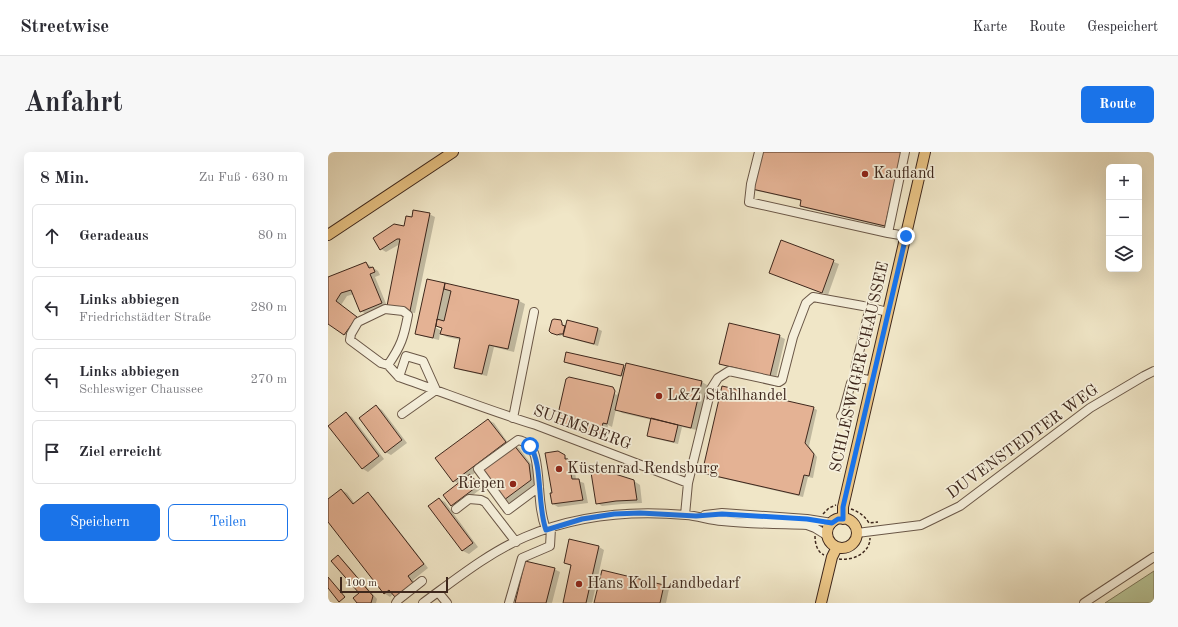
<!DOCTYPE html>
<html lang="de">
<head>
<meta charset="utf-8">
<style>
  body { margin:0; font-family:"Old Standard TT",serif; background:#f7f7f7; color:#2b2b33 }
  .controls { position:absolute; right:12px; top:12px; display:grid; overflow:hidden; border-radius:6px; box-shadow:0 4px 16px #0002 }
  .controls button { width:36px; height:36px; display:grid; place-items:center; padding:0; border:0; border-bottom:1px solid #e1e1e2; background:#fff; color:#2b2b33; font:20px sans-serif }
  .scale { position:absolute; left:12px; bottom:10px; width:108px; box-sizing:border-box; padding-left:4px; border:2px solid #3e271c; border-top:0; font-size:11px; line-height:14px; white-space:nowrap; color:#3e271c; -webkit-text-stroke:3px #f5efdb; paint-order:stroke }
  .stop { position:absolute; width:12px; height:12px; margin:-9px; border:3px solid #1a73e8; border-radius:50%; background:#fff }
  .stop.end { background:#1a73e8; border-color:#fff; box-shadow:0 1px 4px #0008 }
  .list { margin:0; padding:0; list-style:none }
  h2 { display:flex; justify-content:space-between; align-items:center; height:52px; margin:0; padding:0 16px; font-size:17px }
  h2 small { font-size:13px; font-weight:400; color:#7c7c81 }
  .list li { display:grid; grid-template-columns:26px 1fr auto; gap:12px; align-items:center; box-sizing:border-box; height:64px; margin:0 8px 8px; padding:0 8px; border:1px solid #e1e1e2; border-radius:6px }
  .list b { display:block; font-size:15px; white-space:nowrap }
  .list p { margin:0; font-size:13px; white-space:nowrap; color:#7c7c81 }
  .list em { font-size:13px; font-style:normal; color:#7c7c81 }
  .actions { display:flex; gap:8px; padding:12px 16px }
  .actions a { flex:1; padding:9px 0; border:1px solid #1a73e8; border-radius:6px; text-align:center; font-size:14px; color:#1a73e8 }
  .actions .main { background:#1a73e8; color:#fff }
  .icon { flex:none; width:22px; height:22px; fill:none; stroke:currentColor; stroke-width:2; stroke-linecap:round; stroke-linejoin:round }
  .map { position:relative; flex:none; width:826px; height:451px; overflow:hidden; border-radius:6px }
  header { display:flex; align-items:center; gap:24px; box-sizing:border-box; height:56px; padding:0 20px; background:#fff; border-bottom:1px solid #e1e1e2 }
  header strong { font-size:19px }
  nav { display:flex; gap:22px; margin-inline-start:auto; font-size:14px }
  .intro { display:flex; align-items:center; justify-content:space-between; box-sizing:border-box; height:96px; padding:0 24px }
  h1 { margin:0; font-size:28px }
  .button { padding:10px 18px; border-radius:6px; background:#1a73e8; color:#fff; font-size:14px; font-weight:700 }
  main { display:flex; gap:24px; padding:0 24px }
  aside { flex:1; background:#fff; border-radius:6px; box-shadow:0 4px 16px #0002 }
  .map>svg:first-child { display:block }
  .green { fill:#b8c597; stroke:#7b765a }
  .shadow { fill:#0003; fill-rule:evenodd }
  .building { fill:#e4b294; stroke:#3e271c }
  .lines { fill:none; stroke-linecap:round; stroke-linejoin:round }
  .minor-casing { stroke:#6a5747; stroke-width:10 }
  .major-casing { stroke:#3e271c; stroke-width:12 }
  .path { stroke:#3e271c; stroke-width:1.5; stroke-dasharray:3 2; stroke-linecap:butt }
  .minor { stroke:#f5efdb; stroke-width:8 }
  .major { stroke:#e8c384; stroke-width:10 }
  .route { stroke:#1a73e8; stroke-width:5 }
  .poi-dot { fill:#8f2418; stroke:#f5efdb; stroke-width:1.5 }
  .labels { text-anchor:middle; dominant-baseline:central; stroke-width:3.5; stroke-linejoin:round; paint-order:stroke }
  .poi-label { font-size:16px; fill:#3e271c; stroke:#f5efdb; text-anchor:start }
  .street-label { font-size:16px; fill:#3e271c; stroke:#f5efdb }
</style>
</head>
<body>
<header>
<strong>Streetwise</strong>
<nav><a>Karte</a><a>Route</a><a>Gespeichert</a></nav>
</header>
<div class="intro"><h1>Anfahrt</h1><a class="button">Route</a></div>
<main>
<aside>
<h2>8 Min.<small>Zu Fuß · 630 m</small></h2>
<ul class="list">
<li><svg class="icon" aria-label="ahead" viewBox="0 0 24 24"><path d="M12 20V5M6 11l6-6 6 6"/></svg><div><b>Geradeaus</b></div><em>80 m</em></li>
<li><svg class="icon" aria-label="left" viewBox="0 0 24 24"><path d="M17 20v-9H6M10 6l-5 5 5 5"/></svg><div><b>Links abbiegen</b><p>Friedrichstädter Straße</p></div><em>280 m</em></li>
<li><svg class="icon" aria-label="left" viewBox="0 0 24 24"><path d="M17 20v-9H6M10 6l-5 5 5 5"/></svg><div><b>Links abbiegen</b><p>Schleswiger Chaussee</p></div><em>270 m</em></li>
<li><svg class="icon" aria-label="arrive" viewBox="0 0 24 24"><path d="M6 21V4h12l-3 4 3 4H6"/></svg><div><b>Ziel erreicht</b></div></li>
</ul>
<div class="actions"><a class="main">Speichern</a><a>Teilen</a></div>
</aside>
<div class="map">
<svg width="826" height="451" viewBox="0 0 826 451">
  <rect width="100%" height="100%" fill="#f0e6c7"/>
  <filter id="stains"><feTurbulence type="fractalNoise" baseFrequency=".005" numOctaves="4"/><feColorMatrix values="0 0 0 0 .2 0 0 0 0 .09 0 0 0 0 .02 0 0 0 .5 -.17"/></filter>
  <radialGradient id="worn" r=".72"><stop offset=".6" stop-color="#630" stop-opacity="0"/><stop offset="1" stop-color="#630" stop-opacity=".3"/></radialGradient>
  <path class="green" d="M826 419V451H777Z"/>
  <path class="shadow" d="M578 0 561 76 477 56 473 54 474 49 429 39 425 37Z
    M101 62 107 65 87 161 65 157 72 92 58 100 53 97 84 66Z
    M454 90 511 112 500 143 442 120Z
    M38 111 50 119 52 123 47 125 59 154 38 162 33 159 26 142 19 144 13 153 34 169 22 186 0 171V127Z
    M100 128 191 149 197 152 186 200 166 195 159 224 132 218 127 215 133 188 119 185 112 181 111 188 94 184 88 181ZM104 171 114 177V179L103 173Z
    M232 169 238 175 239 169 270 177 274 179 270 194 240 186 236 184V182L232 184 224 181Z
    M451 184 457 187 448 226 398 214 392 211Z
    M237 210 295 214 298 216 299 212 374 230 379 233 369 278 354 275 350 292 324 286 320 284 324 268 294 261 288 257 284 275 280 273 278 284 234 274 229 271 284 237 288 243 290 242 287 238 292 243 296 225 241 212Z
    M48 254 54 258 79 291 63 303 57 300Z
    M485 256 489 258 481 294 489 305 485 326 480 325 475 345 380 323 376 320Z
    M18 261 24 265 56 307 40 320 35 317 2 274Z
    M160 268 166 271 183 295 185 293 191 296 206 316 208 331 182 351 176 347 153 316 143 324 146 326 154 336 128 356 124 353 116 343 131 332 126 329Z
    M230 300 246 311 248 328 256 331 260 351 230 355 225 352Z
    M306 329 312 333 314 351 294 352 274 354 269 351Z
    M13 338 19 341 27 352 40 342 45 345 100 416 85 428 90 434 73 448 65 442 62 445 56 441 0 368V348Z
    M111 347 117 350 150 395 141 402 135 399 102 354Z
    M271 395 276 398 264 451H236L244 414 237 411Z
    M10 404 14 407 49 447 48 451H31L32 441Z
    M226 417 232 420 224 451H188Z
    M275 419 336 434 341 437 338 451H267Z"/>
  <path class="building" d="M432 0H574L557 74 472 54 473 48 424 37Z
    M85 58 102 61 82 159 59 154 72 87H69L52 98 45 86 66 72 76 74 78 64 84 65Z
    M453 88 506 108 494 141 441 121Z
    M38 110 41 116 45 115 47 120 42 122 54 151 32 160 23 138 13 141 8 149 29 165 16 183 0 172V125Z
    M99 127 117 131 105 186 87 182Z
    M117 131 191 148 180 197 161 193 154 222 126 216 132 186 112 182 114 176 108 174 109 167 116 169 123 139 116 137Z
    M226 167 233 168 234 171V173L237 174 235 182H232L229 183 223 181 221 179 224 168Z
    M239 168 270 176 266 192 235 184Z
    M401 171 452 183 442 224 391 212Z
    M238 200 296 213 293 224 236 210Z
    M298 211 374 229 363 276 287 258Z
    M241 225 285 235 287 239 279 272 275 271 272 282 228 271 238 227Z
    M394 234 486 255 477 291 486 302 481 324 476 323 471 343 374 321Z
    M48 253 74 288 57 301 31 266Z
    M18 260 51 304 34 317 0 274Z
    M323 266 350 273 346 290 319 284Z
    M160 267 178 290 125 330 107 306Z
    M185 292 201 312 203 328 176 348 152 317Z
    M230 299 237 303V307H240L244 327H251L255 348 224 352 222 341H224L217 301Z
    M262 314 306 328 309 348 288 349 268 352Z
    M142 322 151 333 123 354 115 343Z
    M13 337 25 352 40 340 96 412 80 424 85 431 67 445 61 438 56 442 0 370V347Z
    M111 346 145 391 134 399 100 354Z
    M241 387 271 394 258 451H235L243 413 236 411Z
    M10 403 45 444 43 451H29L25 446 31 441 3 409Z
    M197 409 227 416 218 451H187Z
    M274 418 336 433 332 451H266Z
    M0 425 17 445 11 450 0 436Z"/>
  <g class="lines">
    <g class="minor-casing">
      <path id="minor" d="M431 0 423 32 421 50 560 81
        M577 0 560 81 578 84
        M60 213 53 211 22 188 23 182 30 170 57 157 75 159 80 163C76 185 73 194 60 213L71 225
        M527 227V217L542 155
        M74 262 108 238 95 209 78 204 71 225C117 241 162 259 208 273L360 331 357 363
        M513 264 515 261 523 231C529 224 536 227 544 229
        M185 266 206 160
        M360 331 383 237 390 226 401 219 451 230 454 228 465 185 478 151 485 145 535 154 560 160
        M211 335 180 358 150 317 190 288C198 289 205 296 207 304 213 328 209 354 218 377
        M128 357 141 347 153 348 157 350 188 390
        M377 363 394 361 479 367 504 371
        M529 381 593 373 632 354 762 256 816 224 826 219
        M110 440 119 451
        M68 451 70 448 94 429
        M95 451C128 427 160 401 197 385 248 363 303 358 358 363 370 364 382 368 394 369 422 372 451 372 479 373L487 376 500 384
        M181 451 194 406 222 394 223 376
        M756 451 826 405"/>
    </g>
    <g class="major-casing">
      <path id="major" d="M0 83 125 0
        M499 381a15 15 0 1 1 30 0a15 15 0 1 1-30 0Z
        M515 367V355L597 0
        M493 451 504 405 509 395"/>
    </g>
    <path class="path" d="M523 357C531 360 536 363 541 371L550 370
      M495 362 501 356 508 353
      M487 384C487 391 489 400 496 403
      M511 407C525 409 542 401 542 386"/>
    <use href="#minor" class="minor"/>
    <use href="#major" class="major"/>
  </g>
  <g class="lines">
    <path class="route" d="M202 294C215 312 209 354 218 378L254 367 286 362 312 361 368 364 394 362 479 367 504 371 510 367H515V355L578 84"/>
  </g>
  <g class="poi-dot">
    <circle cx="537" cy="22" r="4"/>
    <circle cx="331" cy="244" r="4"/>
    <circle cx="231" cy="317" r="4"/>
    <circle cx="185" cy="332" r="4"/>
    <circle cx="251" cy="432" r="4"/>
  </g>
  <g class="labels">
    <g class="poi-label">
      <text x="545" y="22">Kaufland</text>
      <text x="339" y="244">L&amp;Z Stahlhandel</text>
      <text x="239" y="317">Küstenrad Rendsburg</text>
      <text x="177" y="332" text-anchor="end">Riepen</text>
      <text x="259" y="432">Hans Koll Landbedarf</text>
    </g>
    <g class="street-label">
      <text transform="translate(532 215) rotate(-77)">SCHLESWIGER CHAUSSEE</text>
      <text transform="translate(254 276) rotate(20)">SUHMSBERG</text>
      <text transform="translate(695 290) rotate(-36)">DUVENSTEDTER WEG</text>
    </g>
  </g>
  <rect width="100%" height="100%" filter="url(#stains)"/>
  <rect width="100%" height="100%" fill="url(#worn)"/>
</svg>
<div class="controls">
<button>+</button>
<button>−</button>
<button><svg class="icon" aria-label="layers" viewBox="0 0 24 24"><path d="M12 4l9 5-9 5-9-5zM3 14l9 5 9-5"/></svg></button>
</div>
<div class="scale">100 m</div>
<div class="stop" style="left:202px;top:294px"></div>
<div class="stop end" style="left:578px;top:84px"></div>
</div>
</main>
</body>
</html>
